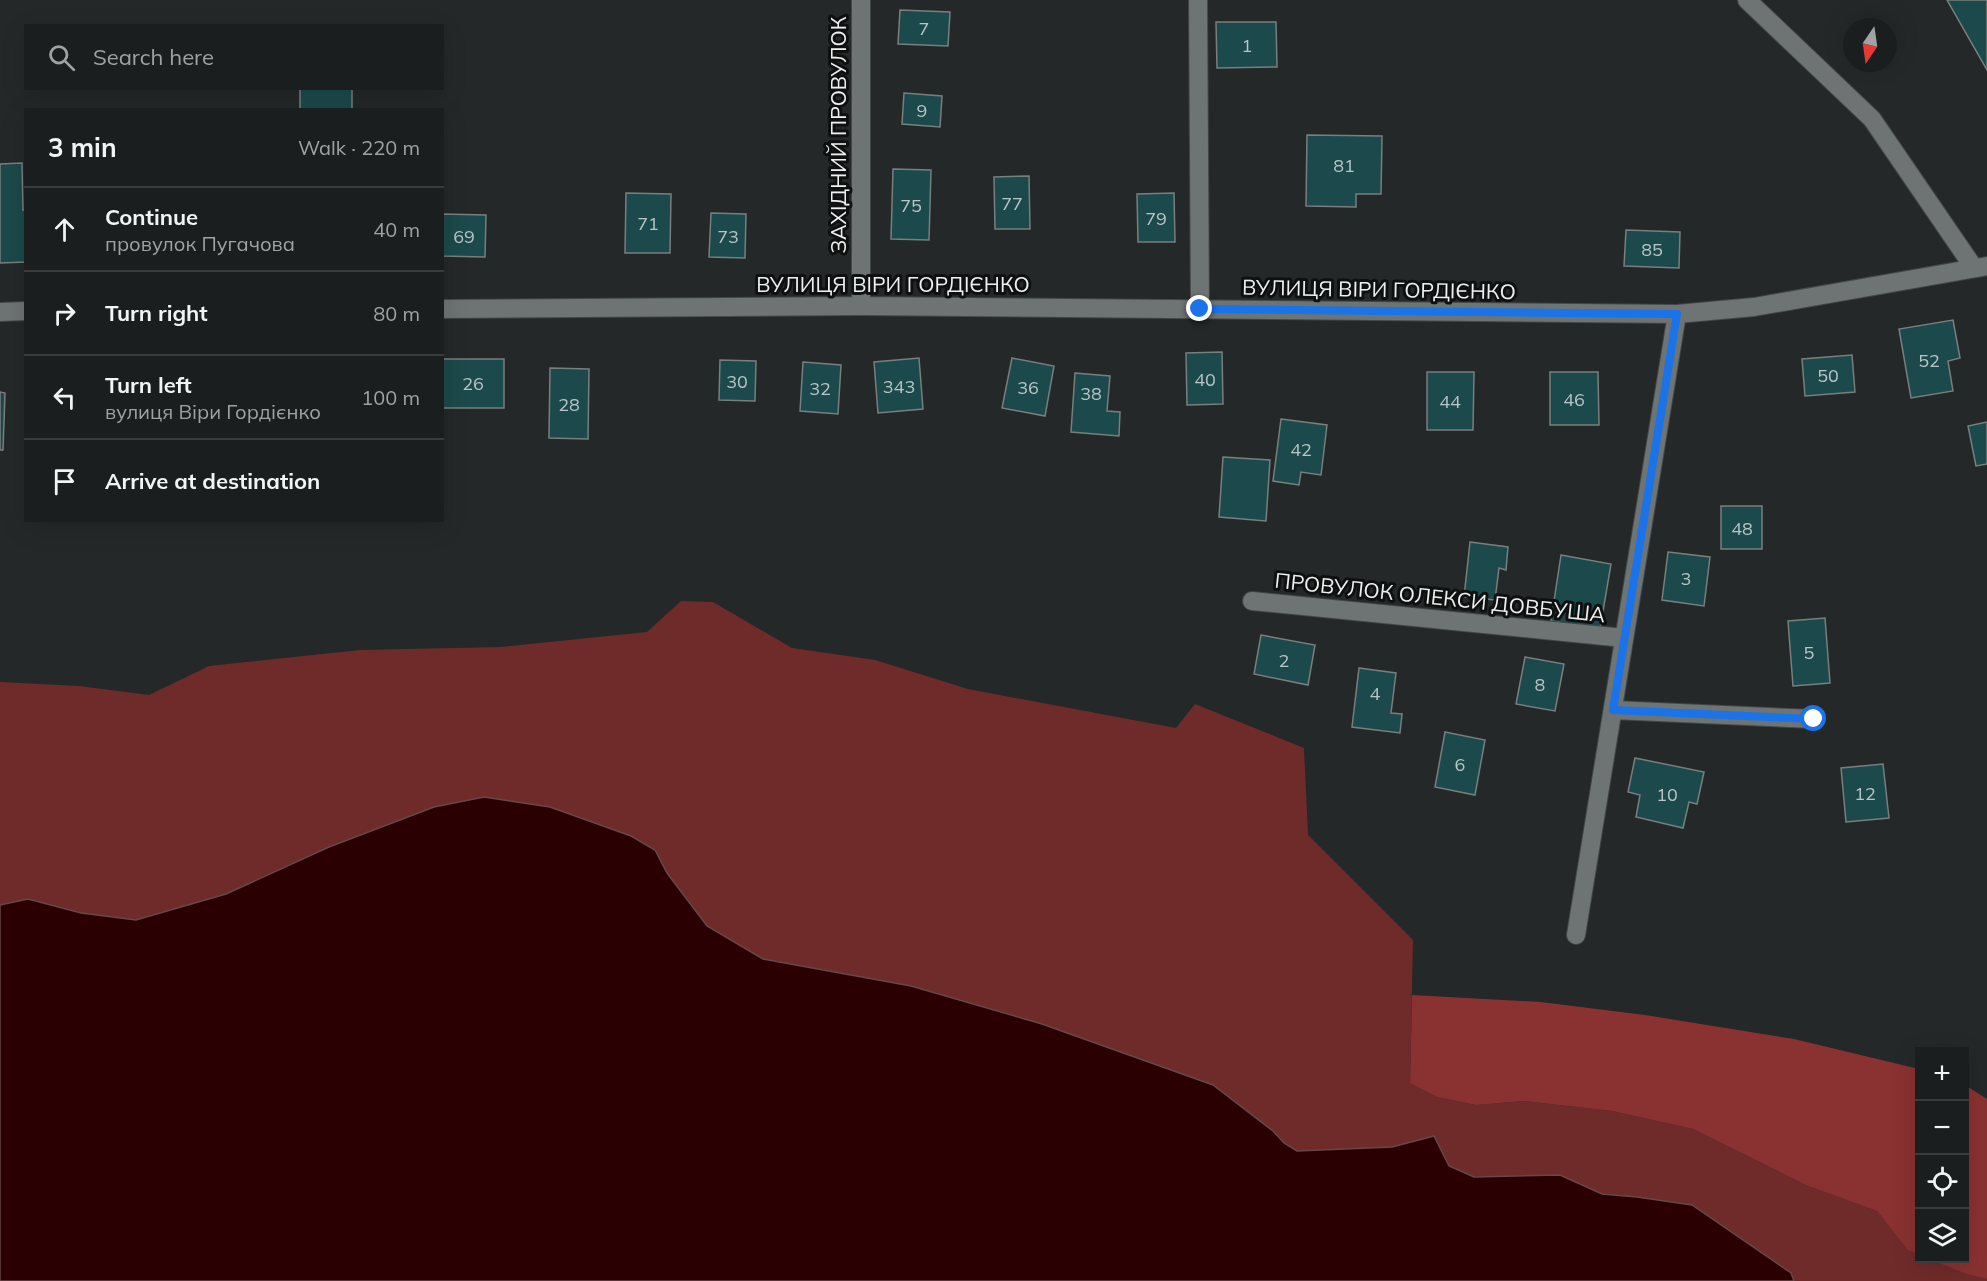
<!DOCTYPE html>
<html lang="en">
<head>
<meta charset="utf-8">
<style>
  body { margin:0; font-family:Mulish,sans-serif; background:#282b2b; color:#f1f3f6 }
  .controls { position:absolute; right:18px; bottom:18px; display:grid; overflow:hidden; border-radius:0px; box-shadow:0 6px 24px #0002 }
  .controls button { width:54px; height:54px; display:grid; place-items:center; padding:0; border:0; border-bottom:2px solid #393c3c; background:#1b1e1e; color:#f1f3f6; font:30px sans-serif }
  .compass { position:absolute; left:1843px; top:18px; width:54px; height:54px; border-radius:50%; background:#1b1e1e; box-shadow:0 6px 24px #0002; rotate:193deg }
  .stop { position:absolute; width:18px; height:18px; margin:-14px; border:4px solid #1a73e8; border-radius:50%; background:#fff }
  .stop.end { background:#1a73e8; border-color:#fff; box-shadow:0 2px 6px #0008 }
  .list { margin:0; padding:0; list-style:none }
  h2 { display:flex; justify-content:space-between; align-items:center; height:78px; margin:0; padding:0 24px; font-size:26px }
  h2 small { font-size:20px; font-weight:400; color:#a0a2a4 }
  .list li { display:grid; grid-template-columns:39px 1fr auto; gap:18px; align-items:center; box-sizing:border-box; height:84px; padding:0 24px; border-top:2px solid #393c3c }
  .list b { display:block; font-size:22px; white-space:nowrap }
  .list p { margin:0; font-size:20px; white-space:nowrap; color:#a0a2a4 }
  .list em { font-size:20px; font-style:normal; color:#a0a2a4 }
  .icon { flex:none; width:33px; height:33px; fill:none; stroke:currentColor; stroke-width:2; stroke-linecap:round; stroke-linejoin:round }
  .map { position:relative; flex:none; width:1987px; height:1281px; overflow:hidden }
  .search { position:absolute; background:#1b1e1e; box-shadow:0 6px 24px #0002; left:24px; top:24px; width:420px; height:66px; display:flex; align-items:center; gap:15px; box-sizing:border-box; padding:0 21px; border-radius:0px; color:#a0a2a4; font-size:22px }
  .panel { position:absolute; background:#1b1e1e; box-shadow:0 6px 24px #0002; left:24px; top:108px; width:420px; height:414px; border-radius:0px }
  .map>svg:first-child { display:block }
  .green { fill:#6f2b2a }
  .forest { fill:#8a3131 }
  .water { fill:#2b0003; stroke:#65484a; stroke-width:1.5 }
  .building { fill:#1c494b; stroke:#797e7e; stroke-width:1.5 }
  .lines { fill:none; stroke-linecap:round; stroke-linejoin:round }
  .minor-casing { stroke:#434747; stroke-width:20 }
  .minor { stroke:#6e7374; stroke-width:18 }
  .route { stroke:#1a73e8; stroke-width:8 }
  .labels { text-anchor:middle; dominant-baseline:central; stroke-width:6; stroke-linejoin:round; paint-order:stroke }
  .number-label { font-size:18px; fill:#b9c6c7 }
  .street-label { font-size:21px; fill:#edf0f0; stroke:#0f1111 }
</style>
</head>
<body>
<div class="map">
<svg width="1987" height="1281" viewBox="0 0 1987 1281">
  <rect width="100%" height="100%" fill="#242828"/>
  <path class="green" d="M681 601 713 602 792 648 875 660 968 689 1176 728 1195 704 1304 748 1308 835 1413 940 1410 1083 1437 1097 1476 1105 1524 1101 1612 1111 1693 1129 1808 1186 1877 1211 1908 1249 1919 1254 1920 1258C1939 1259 1966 1274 1987 1279V1281H1794L1791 1273 1637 1197 1602 1194 1560 1175 1474 1177 1449 1166 1434 1136 1392 1147 1297 1152 1284 1143 1273 1131 911 986 764 959 707 926 667 873 655 850 631 836 550 807 484 797 329 847 226 894 136 920 81 913 28 899 0 905V682L79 686 149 695 209 666 360 650 501 647 647 632Z"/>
  <path class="forest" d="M1412 995 1541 1002 1645 1015 1794 1039 1919 1069V1254L1908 1250 1877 1211 1808 1186 1693 1129 1612 1111 1524 1101 1476 1105 1437 1097 1410 1083Z
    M1965 1085 1987 1099V1279L1967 1274 1929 1259 1964 1258Z"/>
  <path class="water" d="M484 797 550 807 631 836 655 850 667 873 707 926 763 959 911 986 1042 1024 1213 1085 1273 1131 1284 1143 1297 1151 1392 1147 1434 1136 1449 1166 1474 1177 1560 1175 1602 1194 1637 1197 1692 1205 1791 1273 1794 1281H0V905L28 899 81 913 136 920 226 894 329 847 434 807Z"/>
  <path class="building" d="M1947 0H1987V70Z
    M900 10 950 12 948 46 898 44Z
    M1216 22H1276L1277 67 1217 68Z
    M300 88H352V110H300Z
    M904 93 942 96 940 127 902 124Z
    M1307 135 1382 136 1381 194H1356V207L1306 206Z
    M22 163 23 210H26V262L0 263V164Z
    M893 169 931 170 929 240 891 239Z
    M1029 176 1030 229H995L994 177Z
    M626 193 671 194 670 253H625Z
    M1174 193 1175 242H1138L1137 194Z
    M711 213 746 214 745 258 709 257Z
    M442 214 486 215 485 257 442 256Z
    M1626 230 1680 232 1679 268 1624 266Z
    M1953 320 1960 358 1948 361 1953 391 1911 398 1899 329Z
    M1222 352 1223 404 1187 405 1186 353Z
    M1852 355 1855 392 1805 396 1802 359Z
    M919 358 923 409 878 413 874 362Z
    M1012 358 1054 366 1045 416 1002 408Z
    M442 359H504V408H442Z
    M720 360 756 361 755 401 719 400Z
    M803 362 841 365 838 414 800 411Z
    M550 368 589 369 588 439 549 438Z
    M1427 372H1474L1473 430H1427Z
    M1550 372H1598L1599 425H1550Z
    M1075 373 1110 376 1107 411 1120 412 1119 436 1071 432Z
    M0 392 5 393 3 450H0Z
    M1281 419 1327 425 1321 475 1301 472 1299 485 1273 481Z
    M1987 422V464L1976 466 1968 426Z
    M1223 457 1270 460 1266 521 1219 517Z
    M1721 506H1762V549H1721Z
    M1470 542 1508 547 1506 570 1499 568 1495 600 1464 597Z
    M1668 552 1710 557 1704 606 1662 600Z
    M1561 555 1611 564 1600 629 1551 621Z
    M1825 618 1830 683 1793 686 1788 621Z
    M1261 635 1315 645 1308 685 1254 674Z
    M1525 657 1564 664 1555 711 1516 704Z
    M1359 668 1396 673 1391 713 1402 714 1400 733 1352 727Z
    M1445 732 1485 740 1475 795 1435 787Z
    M1635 758 1704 772 1697 804 1689 802 1683 828 1636 817 1640 795 1628 792Z
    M1883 764 1889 818 1846 822 1841 768Z"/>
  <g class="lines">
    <g class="minor-casing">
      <path id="minor" d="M1198 0 1200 309
        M1747 0 1872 119 1974 268
        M861 306V0
        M442 309 861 306 1677 314 1754 307 1987 266
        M0 312 26 311
        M1252 601 1624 638
        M1613 710 1814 719
        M1576 935 1677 314"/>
    </g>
    <use href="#minor" class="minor"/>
  </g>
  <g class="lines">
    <path class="route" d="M1200 309 1677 314 1613 710 1814 719"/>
  </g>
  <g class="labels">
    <g class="number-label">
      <text x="924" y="28">7</text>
      <text x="1247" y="45">1</text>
      <text x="922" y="110">9</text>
      <text x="1344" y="165">81</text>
      <text x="1012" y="203">77</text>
      <text x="911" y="205">75</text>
      <text x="1156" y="218">79</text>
      <text x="648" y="223">71</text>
      <text x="464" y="236">69</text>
      <text x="728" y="236">73</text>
      <text x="1652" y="249">85</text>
      <text x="1929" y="360">52</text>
      <text x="1828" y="375">50</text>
      <text x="1205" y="379">40</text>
      <text x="737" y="381">30</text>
      <text x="473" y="383">26</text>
      <text x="899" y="386">343</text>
      <text x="1028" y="387">36</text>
      <text x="820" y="388">32</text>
      <text x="1091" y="393">38</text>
      <text x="1574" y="399">46</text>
      <text x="1450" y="401">44</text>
      <text x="569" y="404">28</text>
      <text x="1301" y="449">42</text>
      <text x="1742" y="528">48</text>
      <text x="1686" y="578">3</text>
      <text x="1809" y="652">5</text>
      <text x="1284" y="660">2</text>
      <text x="1540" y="684">8</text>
      <text x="1375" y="693">4</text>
      <text x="1460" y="764">6</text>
      <text x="1865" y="793">12</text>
      <text x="1667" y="794">10</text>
    </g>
    <g class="street-label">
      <text transform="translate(838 135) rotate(-90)">ЗАХІДНИЙ ПРОВУЛОК</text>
      <text x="893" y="284">ВУЛИЦЯ ВІРИ ГОРДІЄНКО</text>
      <text transform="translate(1379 289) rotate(1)">ВУЛИЦЯ ВІРИ ГОРДІЄНКО</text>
      <text transform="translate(1440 597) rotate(6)">ПРОВУЛОК ОЛЕКСИ ДОВБУША</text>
    </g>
  </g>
</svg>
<div class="controls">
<button>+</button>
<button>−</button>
<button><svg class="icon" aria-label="locate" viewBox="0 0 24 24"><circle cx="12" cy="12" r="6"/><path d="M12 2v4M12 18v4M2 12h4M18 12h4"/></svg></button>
<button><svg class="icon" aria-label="layers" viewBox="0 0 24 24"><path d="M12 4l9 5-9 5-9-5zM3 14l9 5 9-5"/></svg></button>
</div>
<svg class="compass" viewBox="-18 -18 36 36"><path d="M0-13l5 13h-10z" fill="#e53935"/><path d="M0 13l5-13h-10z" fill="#a0a2a4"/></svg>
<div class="stop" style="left:1814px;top:719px"></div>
<div class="stop end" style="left:1200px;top:309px"></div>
<div class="search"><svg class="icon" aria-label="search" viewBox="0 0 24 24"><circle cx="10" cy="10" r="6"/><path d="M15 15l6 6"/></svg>Search here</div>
<section class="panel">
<h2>3 min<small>Walk · 220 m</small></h2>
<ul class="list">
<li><svg class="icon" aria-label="ahead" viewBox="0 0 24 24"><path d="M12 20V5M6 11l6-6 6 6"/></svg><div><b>Continue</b><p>провулок Пугачова</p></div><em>40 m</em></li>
<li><svg class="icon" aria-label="right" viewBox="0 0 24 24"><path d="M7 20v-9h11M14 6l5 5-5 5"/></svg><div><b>Turn right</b></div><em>80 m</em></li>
<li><svg class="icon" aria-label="left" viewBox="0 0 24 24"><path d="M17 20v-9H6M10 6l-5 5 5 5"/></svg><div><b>Turn left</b><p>вулиця Віри Гордієнко</p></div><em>100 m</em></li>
<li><svg class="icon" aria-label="arrive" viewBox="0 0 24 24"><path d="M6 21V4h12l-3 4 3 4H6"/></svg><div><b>Arrive at destination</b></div></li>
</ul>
</section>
</div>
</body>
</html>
